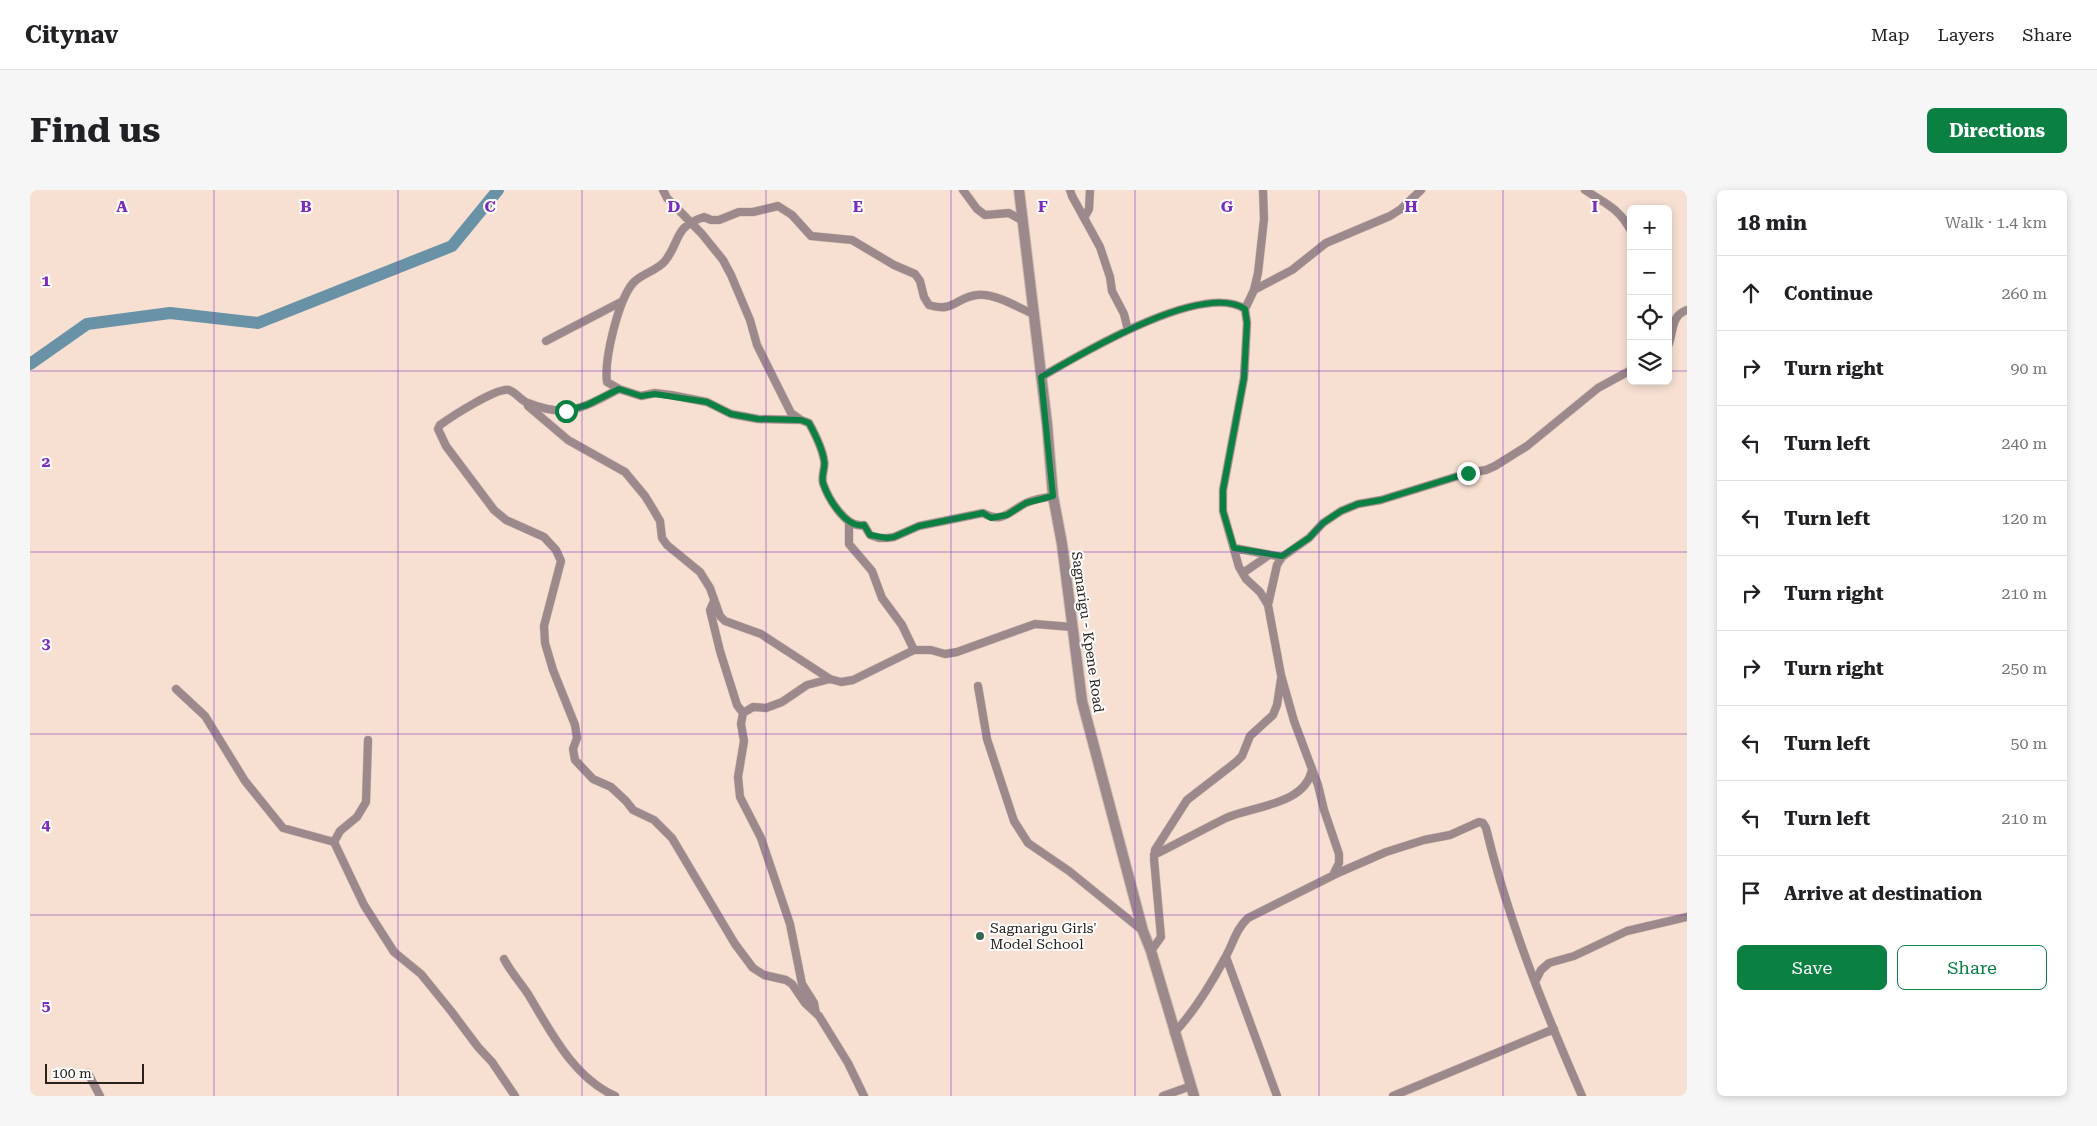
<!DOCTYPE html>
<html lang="en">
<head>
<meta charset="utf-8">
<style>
  body { margin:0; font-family:"Roboto Serif",serif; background:#f6f6f6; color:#202124 }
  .controls { position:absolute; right:15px; top:15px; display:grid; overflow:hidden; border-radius:8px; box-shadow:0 2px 8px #0003 }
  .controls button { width:45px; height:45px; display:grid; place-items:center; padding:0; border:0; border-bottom:1px solid #e0e0e0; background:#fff; color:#202124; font:25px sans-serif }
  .scale { position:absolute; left:15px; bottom:12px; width:99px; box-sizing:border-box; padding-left:5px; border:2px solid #29211c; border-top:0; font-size:14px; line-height:18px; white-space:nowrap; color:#29211c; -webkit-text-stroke:4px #fff; paint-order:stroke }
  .stop { position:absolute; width:15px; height:15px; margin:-11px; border:4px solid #0b8043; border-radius:50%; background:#fff }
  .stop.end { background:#0b8043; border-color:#fff; box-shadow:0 1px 5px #0008 }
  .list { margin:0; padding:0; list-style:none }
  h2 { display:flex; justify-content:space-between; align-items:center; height:65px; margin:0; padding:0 20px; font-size:21px }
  h2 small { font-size:16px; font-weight:400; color:#757577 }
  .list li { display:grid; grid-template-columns:32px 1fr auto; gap:15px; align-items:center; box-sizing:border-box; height:75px; padding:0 20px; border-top:1px solid #e0e0e0 }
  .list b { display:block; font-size:19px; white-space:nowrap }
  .list em { font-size:16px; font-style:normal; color:#757577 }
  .actions { display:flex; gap:10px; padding:15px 20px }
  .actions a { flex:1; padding:11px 0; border:1px solid #0b8043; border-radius:8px; text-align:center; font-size:18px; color:#0b8043 }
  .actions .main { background:#0b8043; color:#fff }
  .icon { flex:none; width:28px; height:28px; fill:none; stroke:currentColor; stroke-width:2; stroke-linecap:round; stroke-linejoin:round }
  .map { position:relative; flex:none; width:1657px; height:906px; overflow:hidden; border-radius:8px }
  header { display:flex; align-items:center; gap:30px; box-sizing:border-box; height:70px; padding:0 25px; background:#fff; border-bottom:1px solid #e0e0e0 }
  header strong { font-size:24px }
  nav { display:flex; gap:28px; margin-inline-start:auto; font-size:18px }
  .intro { display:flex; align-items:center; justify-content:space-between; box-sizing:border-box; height:120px; padding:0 30px }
  h1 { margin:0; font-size:35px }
  .button { padding:12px 22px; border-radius:8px; background:#0b8043; color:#fff; font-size:18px; font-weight:700 }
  main { display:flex; gap:30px; padding:0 30px }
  aside { flex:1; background:#fff; border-radius:8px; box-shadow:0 2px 8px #0003 }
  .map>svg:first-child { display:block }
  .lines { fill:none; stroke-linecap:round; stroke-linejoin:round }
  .river { stroke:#6a92a7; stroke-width:12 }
  .minor-casing { stroke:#d2beb1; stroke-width:9 }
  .tertiary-casing { stroke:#d2beb1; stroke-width:12 }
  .minor { stroke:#9c898c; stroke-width:8 }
  .tertiary { stroke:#9c898c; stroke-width:10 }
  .route { stroke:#0b8043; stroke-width:6 }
  .grid { fill:none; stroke:#7b2cbf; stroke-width:1; stroke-opacity:0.55 }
  .poi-dot { fill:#31684f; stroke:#fff; stroke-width:2 }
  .labels { text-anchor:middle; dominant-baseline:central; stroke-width:4; stroke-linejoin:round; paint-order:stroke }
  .street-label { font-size:14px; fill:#29211c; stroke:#fff }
  .poi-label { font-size:14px; fill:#29211c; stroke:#fff; text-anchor:start }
  .grid-label { font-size:16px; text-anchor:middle; font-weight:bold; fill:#7b2cbf; stroke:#fff; stroke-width:4; stroke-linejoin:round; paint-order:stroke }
</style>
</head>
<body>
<header>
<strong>Citynav</strong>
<nav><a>Map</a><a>Layers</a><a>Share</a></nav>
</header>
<div class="intro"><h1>Find us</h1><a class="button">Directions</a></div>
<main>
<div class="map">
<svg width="1657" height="906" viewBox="0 0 1657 906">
  <rect width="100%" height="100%" fill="#f7e0d2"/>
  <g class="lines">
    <path class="river" d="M0 174 57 134 140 123 228 133 422 56 468 0"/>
    <g class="minor-casing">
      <path id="minor" d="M633 0 637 8 672 44 693 70 701 85 720 130 727 155 761 223 771 230
        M933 0 947 19 955 25 979 23 993 31
        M1040 0 1042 6 1070 57 1080 87 1082 101 1094 124 1098 140
        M1233 0 1234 29 1228 83 1224 100 1215 119 1217 133 1214 188 1193 300V321L1209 377 1216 389 1230 402 1238 415 1251 485 1264 531 1288 595 1294 620 1309 664V673L1303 685
        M1555 0C1576 14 1589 18 1601 41
        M1054 28 1059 19 1060 0
        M1224 100 1262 80 1296 53 1360 26 1371 19 1391 0
        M1003 124C987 117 965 103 947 105 926 107 924 123 899 115L894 107 890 91 885 84 864 75 822 50 781 46 762 25 748 16 723 22H709L689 30H681L674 27C643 37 651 51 635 71 627 81 612 83 603 93 588 111 574 169 577 192L589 199 611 206 625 203 641 205 677 212 701 224 728 229 771 230 779 233C785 244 792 257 794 270 796 277 791 285 793 293 798 308 816 339 834 335L840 345 849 348H857L864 347 889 336 953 323C972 334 980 321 996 313 1004 309 1015 308 1023 306
        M516 151 591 112
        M1638 156C1644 142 1640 126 1657 120
        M1011 187C1051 164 1172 91 1215 119
        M589 199C554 217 538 229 498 213 491 211 486 202 479 200 467 197 421 227 410 235L408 239 416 256 464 320 476 330 514 347 526 360 531 371 514 436 515 453 523 480 545 535 547 548 543 559 545 570 563 589 581 597 596 611 603 620 624 630 642 648 705 754 723 778 734 785 756 790 762 794 775 813 789 826 818 873 834 906
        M498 216 538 250 595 282 615 306 623 319 630 331 632 348 637 355 670 382 680 398 690 426 695 431 731 444 800 489
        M819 333V354L842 381 852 408 872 435 884 460
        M1204 358 1252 367
        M1213 383 1239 365
        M684 411 680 420 690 461 707 515 713 523
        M1238 415 1247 375 1252 367 1279 348 1293 333 1311 321 1328 314 1351 310 1438 283 1456 280 1465 276 1497 256 1568 198 1601 180
        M948 496 957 549 984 631 998 653 1039 681 1113 741
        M146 499 175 526 215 591 253 638 304 652 334 715 364 762 391 784 421 821 448 857 462 872 485 906
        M304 652 310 641 327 627 336 612 338 550
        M1124 665C1148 653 1172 640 1196 628 1223 616 1276 615 1282 579
        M1121 761 1131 747 1124 669 1125 660 1157 610 1206 572 1212 566 1220 546 1243 525 1247 515 1251 489
        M1196 767 1247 906
        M474 769C480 781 490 792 498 804 521 842 543 887 585 906
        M1505 792 1511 780 1519 773 1544 766 1597 741 1657 727
        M786 823 784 813 772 794 760 734 731 648 710 607 708 587 714 551 711 534 713 523 723 517 736 518 752 512 777 495 800 489 811 492 823 490 884 460H901L915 464 927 462 1005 434 1042 437
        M1144 843C1165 821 1181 794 1195 768 1203 754 1206 739 1218 728L1308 683 1356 662 1394 650 1420 645 1449 632 1453 633 1456 638C1478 730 1514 819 1552 906
        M58 883 70 906
        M1133 906 1161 896
        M1363 906 1524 839"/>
    </g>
    <g class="tertiary-casing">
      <path id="tertiary" d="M989 0 1017 234 1023 306 1032 354 1052 511 1113 741 1121 761 1164 906"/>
    </g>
    <use href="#minor" class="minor"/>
    <use href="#tertiary" class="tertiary"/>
  </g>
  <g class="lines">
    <path class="route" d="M536 221 557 215 589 199 611 206 625 204 677 212 701 224 728 229 771 230 779 233C785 244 792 257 794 270 796 277 791 285 793 293 798 308 816 339 834 335L840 345 857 348 864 347 889 336 953 323 961 328 977 325 996 313 1023 306 1011 187C1051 164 1172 91 1215 119L1217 133 1214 188 1193 300V321L1204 358 1252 366 1279 348 1293 333 1311 321 1328 314 1351 310 1438 283"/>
  </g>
  <path class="grid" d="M184 0V906M368 0V906M552 0V906M736 0V906M921 0V906M1105 0V906M1289 0V906M1473 0V906M0 181H1601M1638 181H1657M0 362H1657M0 544H1657M0 725H1657"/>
  <circle class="poi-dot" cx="950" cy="746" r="5"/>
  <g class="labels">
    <g class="street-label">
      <text transform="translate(1058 442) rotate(82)">Sagnarigu - Kpene Road</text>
    </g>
    <g class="poi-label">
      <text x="960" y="738">Sagnarigu Girls'<tspan x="960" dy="16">Model School</tspan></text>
    </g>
  </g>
  <g class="grid-label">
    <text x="92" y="22">A</text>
    <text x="276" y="22">B</text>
    <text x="460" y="22">C</text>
    <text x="644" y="22">D</text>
    <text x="828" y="22">E</text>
    <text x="1013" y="22">F</text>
    <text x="1197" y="22">G</text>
    <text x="1381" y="22">H</text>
    <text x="1565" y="22">I</text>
    <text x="16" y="96">1</text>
    <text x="16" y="277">2</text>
    <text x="16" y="459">3</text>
    <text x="16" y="640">4</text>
    <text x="16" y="821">5</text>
  </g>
</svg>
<div class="controls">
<button>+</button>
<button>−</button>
<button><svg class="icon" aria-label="locate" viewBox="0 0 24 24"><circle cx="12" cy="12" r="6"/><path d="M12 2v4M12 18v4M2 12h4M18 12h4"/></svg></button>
<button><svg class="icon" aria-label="layers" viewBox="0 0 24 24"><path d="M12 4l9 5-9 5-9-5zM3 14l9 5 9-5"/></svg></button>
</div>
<div class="scale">100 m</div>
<div class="stop" style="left:536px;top:221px"></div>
<div class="stop end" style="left:1438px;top:283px"></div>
</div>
<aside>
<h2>18 min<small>Walk · 1.4 km</small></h2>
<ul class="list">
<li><svg class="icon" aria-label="ahead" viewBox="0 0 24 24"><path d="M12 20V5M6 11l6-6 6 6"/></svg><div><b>Continue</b></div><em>260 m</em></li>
<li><svg class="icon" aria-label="right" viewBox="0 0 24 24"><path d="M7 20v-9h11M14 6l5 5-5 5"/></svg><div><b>Turn right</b></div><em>90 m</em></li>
<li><svg class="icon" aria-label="left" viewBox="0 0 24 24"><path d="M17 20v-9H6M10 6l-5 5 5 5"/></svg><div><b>Turn left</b></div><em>240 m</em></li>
<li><svg class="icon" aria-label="left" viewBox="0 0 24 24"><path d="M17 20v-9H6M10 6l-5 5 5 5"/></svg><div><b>Turn left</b></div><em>120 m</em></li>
<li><svg class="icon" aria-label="right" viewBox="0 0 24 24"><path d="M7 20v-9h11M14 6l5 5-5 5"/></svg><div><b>Turn right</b></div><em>210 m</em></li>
<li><svg class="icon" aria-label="right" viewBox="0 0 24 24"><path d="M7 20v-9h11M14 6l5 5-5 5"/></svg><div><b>Turn right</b></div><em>250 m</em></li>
<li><svg class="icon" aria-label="left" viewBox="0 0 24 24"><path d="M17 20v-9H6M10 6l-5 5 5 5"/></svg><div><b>Turn left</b></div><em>50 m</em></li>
<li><svg class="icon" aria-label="left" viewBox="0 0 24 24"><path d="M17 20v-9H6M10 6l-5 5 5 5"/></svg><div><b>Turn left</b></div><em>210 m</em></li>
<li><svg class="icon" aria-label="arrive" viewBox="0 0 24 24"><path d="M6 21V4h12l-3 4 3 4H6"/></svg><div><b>Arrive at destination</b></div></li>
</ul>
<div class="actions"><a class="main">Save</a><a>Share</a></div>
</aside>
</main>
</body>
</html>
